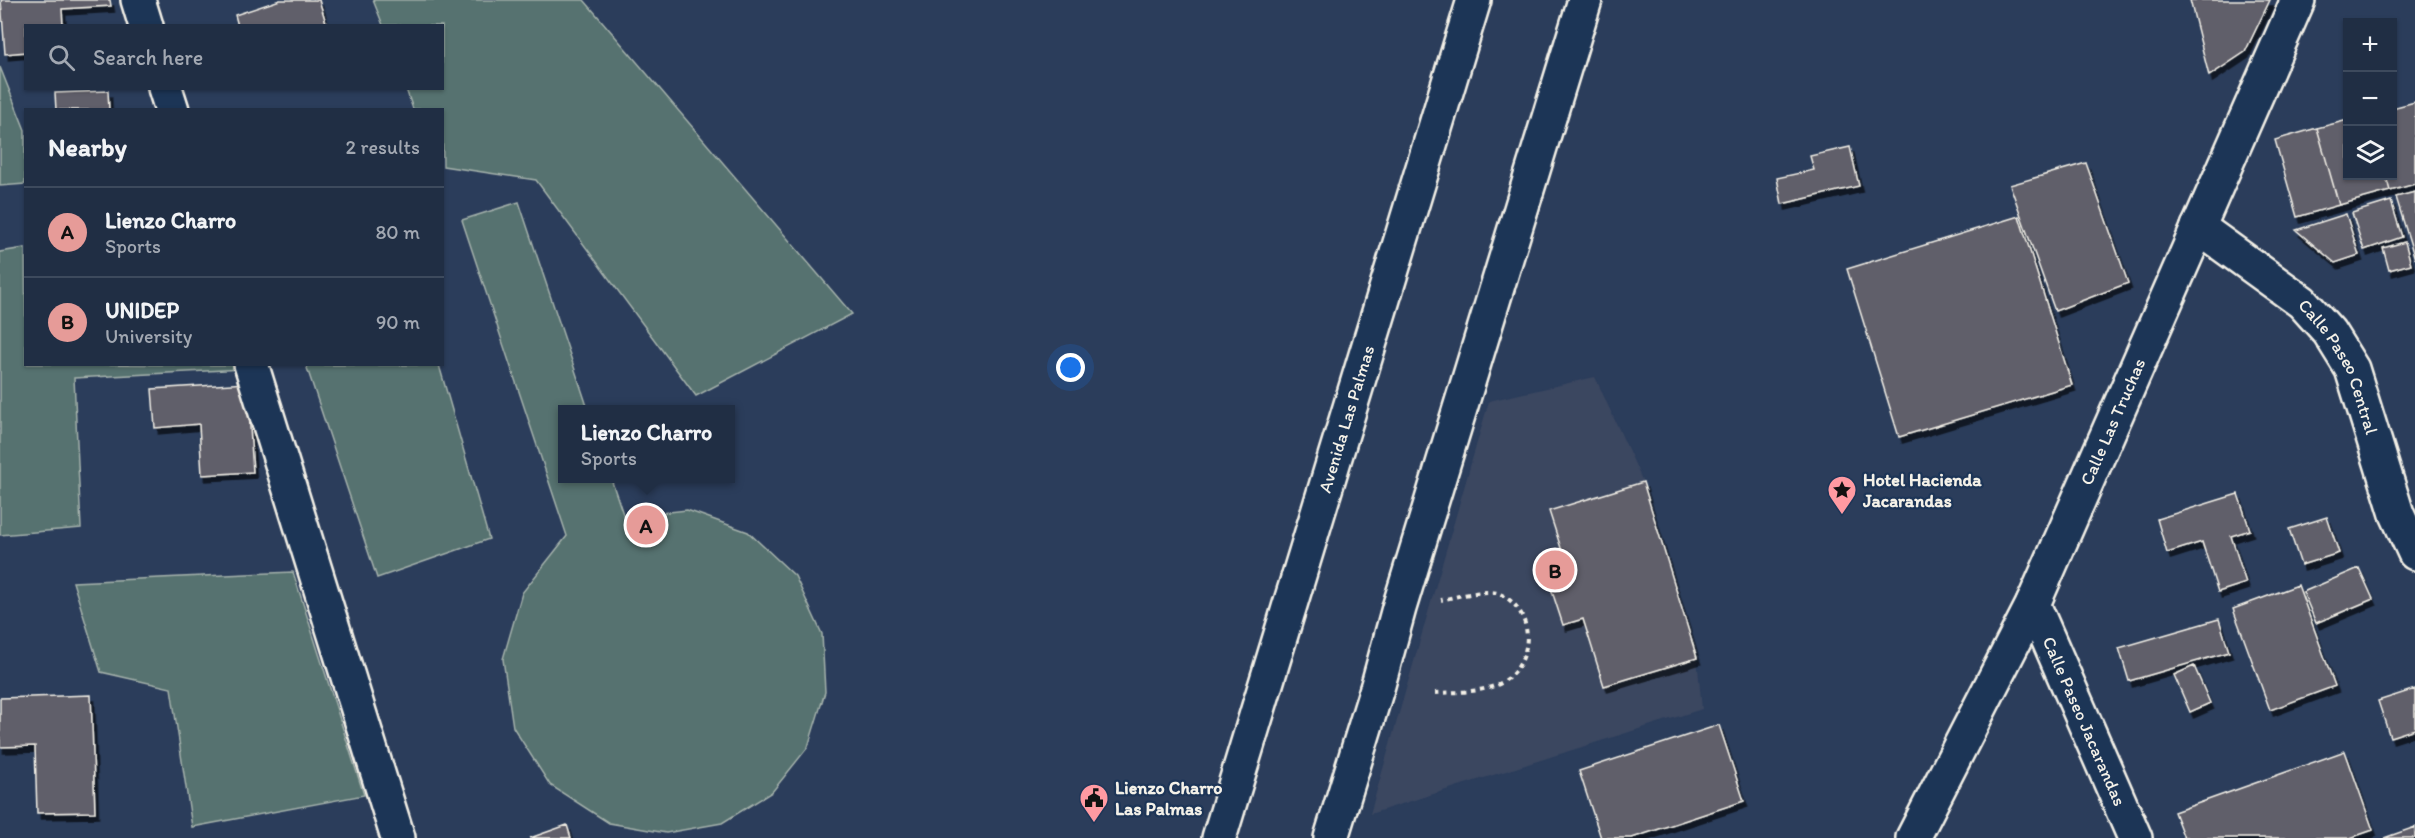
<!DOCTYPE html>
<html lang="en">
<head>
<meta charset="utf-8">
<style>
  body { margin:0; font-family:Itim,sans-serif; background:#2d3a4f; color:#f1f3f6 }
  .controls { position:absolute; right:18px; top:18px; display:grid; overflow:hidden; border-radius:0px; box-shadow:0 2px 4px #0004 }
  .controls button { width:54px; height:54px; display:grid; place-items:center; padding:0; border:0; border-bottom:2px solid #3d4a5d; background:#202e44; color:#f1f3f6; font:30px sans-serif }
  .you { position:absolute; left:1071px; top:368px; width:21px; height:21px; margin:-15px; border:4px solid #fff; border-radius:50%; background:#1a73e8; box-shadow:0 0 0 9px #1a73e833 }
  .badge { display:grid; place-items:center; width:39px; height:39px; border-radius:50%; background:#e69b98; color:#111; font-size:20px; font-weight:700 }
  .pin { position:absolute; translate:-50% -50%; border:3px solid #fff; box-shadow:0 2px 6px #0006 }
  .popup { position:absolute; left:558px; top:405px; width:177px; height:78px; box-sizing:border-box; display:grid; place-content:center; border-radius:0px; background:#202e44; filter:drop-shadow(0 2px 4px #0005); font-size:20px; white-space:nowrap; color:#a2a8b2 }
  .popup b { font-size:22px; color:#f1f3f6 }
  .popup::after { content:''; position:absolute; left:50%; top:100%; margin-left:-12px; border:12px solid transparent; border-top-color:#202e44 }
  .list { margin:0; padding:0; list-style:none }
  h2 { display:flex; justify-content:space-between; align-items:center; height:78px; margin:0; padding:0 24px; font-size:26px }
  h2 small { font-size:20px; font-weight:400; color:#a2a8b2 }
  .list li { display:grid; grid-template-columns:39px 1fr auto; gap:18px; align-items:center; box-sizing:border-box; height:90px; padding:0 24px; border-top:2px solid #3d4a5d }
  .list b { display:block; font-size:22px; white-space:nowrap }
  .list p { margin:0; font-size:20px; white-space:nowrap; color:#a2a8b2 }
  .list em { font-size:20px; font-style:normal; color:#a2a8b2 }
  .icon { flex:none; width:33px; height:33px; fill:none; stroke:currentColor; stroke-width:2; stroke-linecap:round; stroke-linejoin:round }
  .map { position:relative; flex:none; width:2415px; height:838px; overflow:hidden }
  .search { position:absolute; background:#202e44; box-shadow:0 2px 4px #0004; left:24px; top:24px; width:420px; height:66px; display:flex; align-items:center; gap:15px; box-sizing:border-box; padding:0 21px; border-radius:0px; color:#a2a8b2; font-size:22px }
  .panel { position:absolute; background:#202e44; box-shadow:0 2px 4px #0004; left:24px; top:108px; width:420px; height:258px; border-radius:0px }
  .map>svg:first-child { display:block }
  .built { fill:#3b4760 }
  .green { fill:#56726f; stroke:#a5b2ac; stroke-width:1.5 }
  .building { fill:#615f6b; stroke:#f4f1e8; stroke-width:1.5; filter:url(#shadow) }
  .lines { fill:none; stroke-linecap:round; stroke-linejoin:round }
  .street-casing { stroke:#f4f1e8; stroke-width:38 }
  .primary-casing { stroke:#f4f1e8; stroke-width:38 }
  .path { stroke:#f4f1e8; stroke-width:4; stroke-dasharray:4.5 4.5; stroke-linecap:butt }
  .street { stroke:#1d3557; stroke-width:33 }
  .primary { stroke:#1d3557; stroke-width:33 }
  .labels { text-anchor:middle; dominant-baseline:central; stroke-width:4.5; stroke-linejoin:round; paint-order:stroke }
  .street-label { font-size:18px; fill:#f4f1e8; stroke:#1d3557 }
  .poi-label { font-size:18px; font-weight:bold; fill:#f4f1e8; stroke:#1d3557; text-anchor:start }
</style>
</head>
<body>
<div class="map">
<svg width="2415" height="838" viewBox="0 0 2415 838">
  <defs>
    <filter id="shadow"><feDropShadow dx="3.5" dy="6" stdDeviation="0" flood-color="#0009"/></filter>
  </defs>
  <rect width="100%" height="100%" fill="#2b3d5b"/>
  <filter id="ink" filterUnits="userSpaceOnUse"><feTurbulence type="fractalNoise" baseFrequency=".0167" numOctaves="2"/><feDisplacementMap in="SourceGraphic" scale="12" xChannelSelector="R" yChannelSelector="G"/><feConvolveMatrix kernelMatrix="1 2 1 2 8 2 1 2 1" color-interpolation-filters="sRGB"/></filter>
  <g filter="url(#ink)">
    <path class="built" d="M1595 377 1643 482 1697 658 1702 709 1370 814 1489 401Z"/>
    <path class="green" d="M373 0H584L852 314 696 396 536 180 443 166 442 110 413 109 406 89 442 88V26L383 25Z
      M0 67 25 130V184L0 186Z
      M519 202 588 409 562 410V478L611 479 624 517 687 510 748 532 795 576 822 634 825 692 808 747 772 792 722 823 666 833 609 823 550 785 513 727 503 659 522 593 567 536 462 220Z
      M25 248 26 364 242 365 243 369 74 378 81 528 0 535V252Z
      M306 365H439L489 539 377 578Z
      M293 572 364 795 192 827 171 688 101 672 73 582Z"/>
    <path class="building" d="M1 0H110L111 6 62 9 63 26H26V52L5 54Z
      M280 0H319L327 26H238L235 15Z
      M2190 0H2270L2245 52 2209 76Z
      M108 91 109 110H56L55 93Z
      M2415 102V184L2390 191 2386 176H2392V108Z
      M2348 120V176H2386L2390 191 2339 205 2317 128Z
      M2317 128 2339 205 2297 217 2275 140Z
      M1850 147 1859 186 1782 204 1777 178 1814 170 1810 156Z
      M2086 163 2128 283 2055 311 2010 185Z
      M2415 192V259L2396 197Z
      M2391 201 2402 237 2364 250 2352 213Z
      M2346 214 2359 255 2335 263 2296 230Z
      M2019 216 2072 385 1899 437 1847 269Z
      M2405 242 2411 264 2389 270 2383 248Z
      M247 383 253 472 202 475 199 424 155 428 152 389Z
      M1643 482 1697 658 1604 686 1583 619 1563 625 1550 585 1571 579 1549 511Z
      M2238 494 2250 530 2231 536 2246 583 2218 592 2202 542 2167 553 2157 519Z
      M2327 517 2339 553 2301 565 2289 529Z
      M2359 568 2373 599 2316 623 2303 592Z
      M2298 585 2335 686 2270 710 2233 609Z
      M2219 619 2229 652 2129 681 2119 648Z
      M2194 666 2210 703 2190 712 2174 675Z
      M2415 689V729L2390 737 2378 701Z
      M91 695 95 812 37 813 35 746 0 747V698Z
      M1719 725 1744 801 1632 838H1601L1579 771Z
      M2345 751 2373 830 2350 838H2184L2174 812Z
      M567 825 571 838H530Z
      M2415 827V838H2384Z"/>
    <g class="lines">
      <g class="street-casing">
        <g id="street">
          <path d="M138 0 146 26"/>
          <path d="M165 88 172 110"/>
          <path id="s1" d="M2198 227 2302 302 2329 332 2352 369 2397 514 2415 553"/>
          <path d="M251 364 398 838"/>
          <path id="s2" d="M2033 604 2135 838"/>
          <path id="s3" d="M1913 838 2033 604 2298 0"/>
        </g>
      </g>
      <g class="primary-casing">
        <g id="primary">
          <path id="s4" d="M1219 838 1474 0"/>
          <path d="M1331 838 1378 685 1399 608 1585 0"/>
        </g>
      </g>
      <path class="path" d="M1435 693C1456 692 1490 693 1507 679 1535 657 1534 610 1500 594 1487 588 1455 597 1441 600"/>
      <use href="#street" class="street"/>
      <use href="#primary" class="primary"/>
    </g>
  </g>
  <defs>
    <g id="sight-pin" transform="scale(1.5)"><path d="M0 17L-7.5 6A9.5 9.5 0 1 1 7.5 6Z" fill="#ff9aa2" stroke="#1d3557"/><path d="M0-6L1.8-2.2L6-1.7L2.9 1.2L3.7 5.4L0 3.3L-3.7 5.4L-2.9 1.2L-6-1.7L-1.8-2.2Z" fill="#111"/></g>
    <g id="civic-pin" transform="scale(1.5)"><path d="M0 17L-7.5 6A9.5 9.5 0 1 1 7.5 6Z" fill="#ff9aa2" stroke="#1d3557"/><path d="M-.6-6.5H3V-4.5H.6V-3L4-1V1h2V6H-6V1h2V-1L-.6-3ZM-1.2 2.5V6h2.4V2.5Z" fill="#111"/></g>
  </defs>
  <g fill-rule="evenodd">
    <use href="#sight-pin" x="1842" y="490"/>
    <use href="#civic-pin" x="1094" y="798"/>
  </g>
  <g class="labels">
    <g class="street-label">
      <text stroke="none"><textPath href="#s1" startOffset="204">Calle Paseo Central</textPath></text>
      <text stroke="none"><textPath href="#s4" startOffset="438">Avenida Las Palmas</textPath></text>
      <text stroke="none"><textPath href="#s3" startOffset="462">Calle Las Truchas</textPath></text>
      <text stroke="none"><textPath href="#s2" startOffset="128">Calle Paseo Jacarandas</textPath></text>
    </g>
    <g class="poi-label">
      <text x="1863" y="480">Hotel Hacienda<tspan x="1863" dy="21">Jacarandas</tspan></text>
      <text x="1115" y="788">Lienzo Charro<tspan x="1115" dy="21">Las Palmas</tspan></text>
    </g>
  </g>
</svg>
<div class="controls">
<button>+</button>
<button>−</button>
<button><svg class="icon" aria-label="layers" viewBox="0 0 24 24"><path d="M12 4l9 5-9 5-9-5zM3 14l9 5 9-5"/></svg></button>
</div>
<div class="you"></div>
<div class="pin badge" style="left:646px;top:525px">A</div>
<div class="popup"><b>Lienzo Charro</b>Sports</div>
<div class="pin badge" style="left:1555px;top:570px">B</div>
<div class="search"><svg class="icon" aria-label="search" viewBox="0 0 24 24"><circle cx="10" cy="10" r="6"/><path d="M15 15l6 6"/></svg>Search here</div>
<section class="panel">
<h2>Nearby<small>2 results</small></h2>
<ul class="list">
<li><span class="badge">A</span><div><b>Lienzo Charro</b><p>Sports</p></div><em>80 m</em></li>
<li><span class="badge">B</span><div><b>UNIDEP</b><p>University</p></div><em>90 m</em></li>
</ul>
</section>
</div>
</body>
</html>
